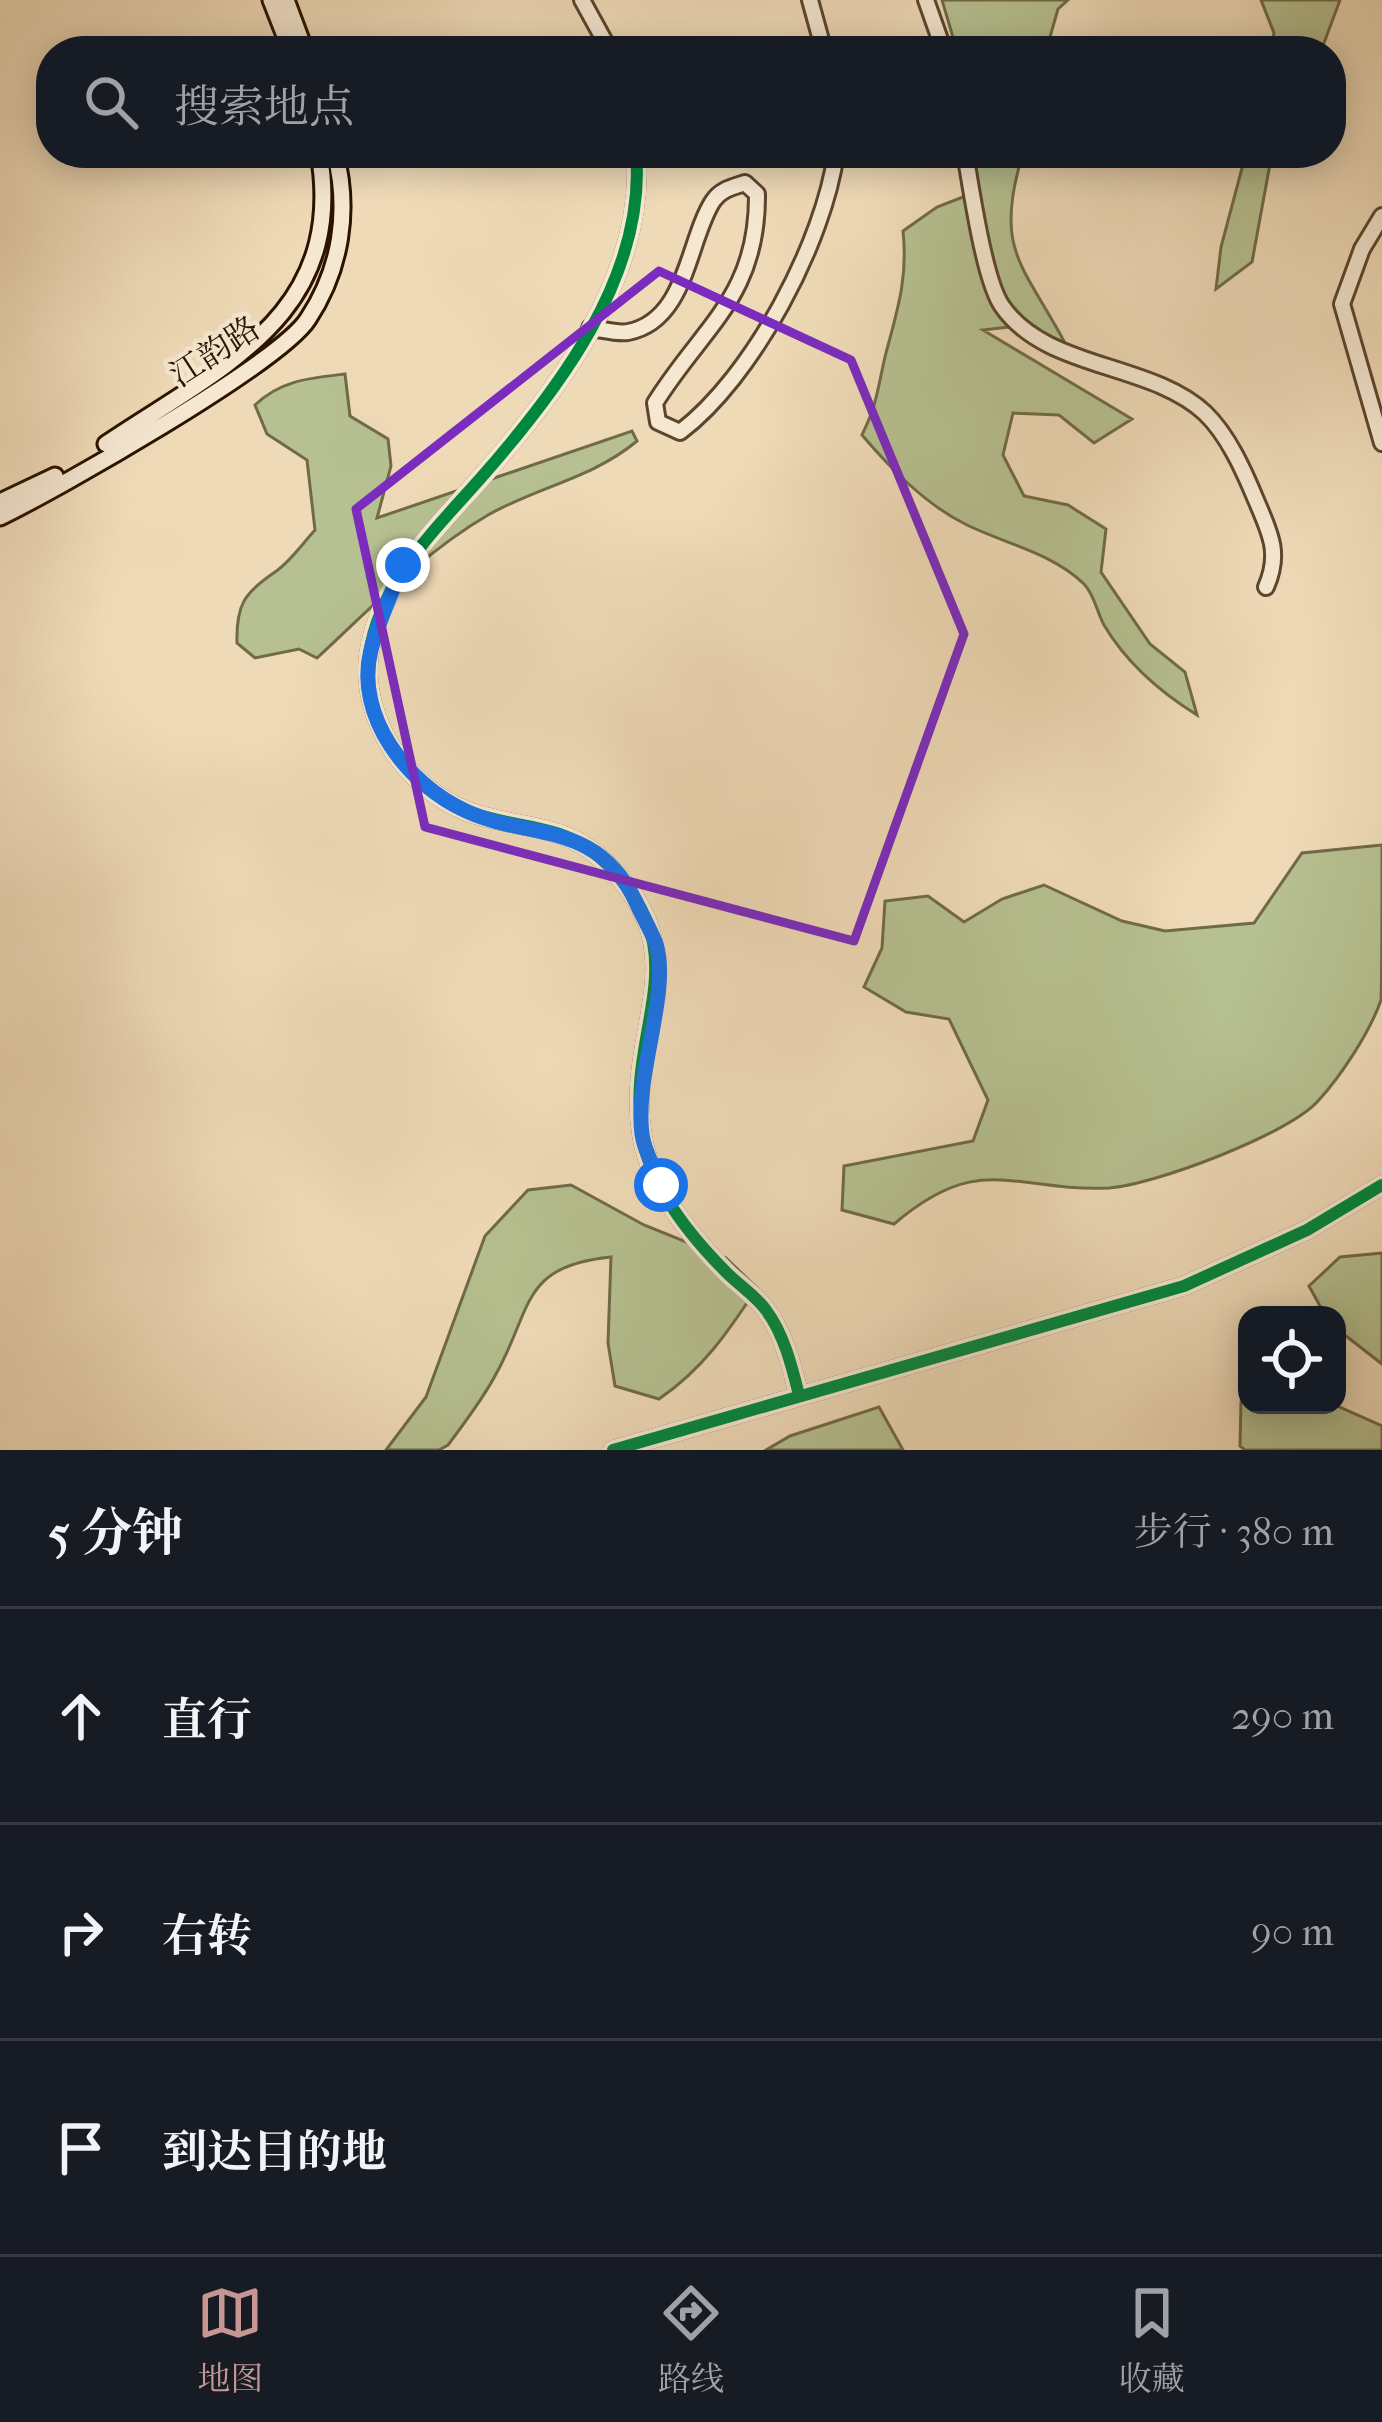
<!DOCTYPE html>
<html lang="zh">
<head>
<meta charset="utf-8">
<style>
  body { margin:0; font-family:"IM FELL French Canon","Noto Serif SC",serif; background:#20242c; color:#f1f3f6 }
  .controls { position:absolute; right:36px; bottom:36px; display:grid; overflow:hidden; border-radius:24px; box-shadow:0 6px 30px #0003 }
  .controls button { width:108px; height:108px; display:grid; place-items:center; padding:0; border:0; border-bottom:3px solid #363941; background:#171b24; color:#f1f3f6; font:60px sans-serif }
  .stop { position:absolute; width:36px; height:36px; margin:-27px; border:9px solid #1a73e8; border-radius:50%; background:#fff }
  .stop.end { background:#1a73e8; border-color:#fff; box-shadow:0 3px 12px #0008 }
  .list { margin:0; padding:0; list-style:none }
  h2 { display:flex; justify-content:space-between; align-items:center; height:156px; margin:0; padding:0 48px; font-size:51px }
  h2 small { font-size:39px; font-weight:400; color:#9ea1a6 }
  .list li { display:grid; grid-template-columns:78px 1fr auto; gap:36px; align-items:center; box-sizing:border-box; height:216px; padding:0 48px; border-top:3px solid #363941 }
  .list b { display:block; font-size:45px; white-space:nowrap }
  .list em { font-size:39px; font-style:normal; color:#9ea1a6 }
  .icon { flex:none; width:66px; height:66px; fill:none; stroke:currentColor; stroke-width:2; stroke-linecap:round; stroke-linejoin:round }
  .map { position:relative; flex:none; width:1382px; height:1450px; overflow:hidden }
  .search { position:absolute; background:#171b24; box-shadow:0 6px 30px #0003; left:36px; right:36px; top:36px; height:132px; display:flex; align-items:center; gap:30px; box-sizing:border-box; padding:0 42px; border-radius:48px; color:#9ea1a6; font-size:45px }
  .sheet { height:804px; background:#171b24 }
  nav { display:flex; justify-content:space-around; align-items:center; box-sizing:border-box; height:168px; border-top:3px solid #363941; background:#171b24; font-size:33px; color:#9ea1a6 }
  nav a { display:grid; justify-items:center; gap:6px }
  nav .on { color:#c59692 }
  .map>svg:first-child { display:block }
  .green { fill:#b6c090; stroke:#706a48; stroke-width:3 }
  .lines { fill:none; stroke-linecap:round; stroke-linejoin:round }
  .tertiary-casing { stroke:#5c452e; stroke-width:20 }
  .secondary-casing { stroke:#2b1300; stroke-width:21 }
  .tertiary { stroke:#f5e7d0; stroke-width:14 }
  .secondary { stroke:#f5e7d0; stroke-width:15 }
  .cycleway-casing { stroke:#f5e7d0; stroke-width:20 }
  .cycleway { stroke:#00873e; stroke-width:12 }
  .route { stroke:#1a73e8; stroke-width:15 }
  .marked { fill:none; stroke:#7b2cbf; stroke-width:9; stroke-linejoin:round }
  .labels { text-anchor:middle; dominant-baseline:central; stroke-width:9; stroke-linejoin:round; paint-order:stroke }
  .street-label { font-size:33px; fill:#2b1300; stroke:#f5e7d0 }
</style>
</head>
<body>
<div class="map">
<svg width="1382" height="1450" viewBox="0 0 1382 1450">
  <rect width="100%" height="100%" fill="#efdab7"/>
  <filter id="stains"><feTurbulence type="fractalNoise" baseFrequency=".00167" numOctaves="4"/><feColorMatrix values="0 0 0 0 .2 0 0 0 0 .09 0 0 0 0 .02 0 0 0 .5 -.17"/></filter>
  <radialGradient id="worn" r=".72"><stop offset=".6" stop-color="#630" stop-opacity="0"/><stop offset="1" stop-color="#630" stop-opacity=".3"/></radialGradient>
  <path class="green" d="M942 0H1068L1058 9 1046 51H957Z
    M1261 0H1340L1321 51H1271L1274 33Z
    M970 153H1023C993 250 1023 264 1065 343L1026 325 983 330 1132 419 1094 443 1059 415 1013 413 1003 455 1024 496 1068 505 1106 529 1101 572 1150 644 1185 672 1197 715C1160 692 1127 664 1104 625 1097 612 1094 594 1084 584 1052 553 1006 544 967 525 926 505 891 469 862 435 878 403 878 385 886 353 898 308 908 277 903 231L937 207 976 192Z
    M1246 153H1272L1252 262 1216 289 1221 247Z
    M345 374 350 416 388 439 391 466 377 518 632 431 637 441C593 478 537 487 488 515 423 553 371 608 317 658L299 649 255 658 237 643C236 605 244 593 275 572 290 562 303 543 315 530L307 460 267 434 255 405C281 380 310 378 345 374Z
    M1382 845C1382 880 1382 971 1381 1000 1370 1032 1341 1076 1318 1101 1289 1134 1154 1185 1109 1188 1012 1192 981 1150 894 1224L842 1210 844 1166 973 1141 988 1100 949 1019 906 1012 864 987 882 948 885 901 928 896 964 922 1002 899 1044 885 1122 921 1165 931 1254 923 1302 853Z
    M571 1185 644 1225 726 1258 757 1288C728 1332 703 1369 659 1399L615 1386 608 1343 611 1257C520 1266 533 1308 496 1374 483 1399 465 1422 448 1445L439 1450H386L426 1397 485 1236 528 1190Z
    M1382 1253V1364L1337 1329V1315H1325L1309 1286 1340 1257Z
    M1247 1396V1405H1335L1382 1426V1450H1245L1240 1446 1241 1402Z
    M879 1407 903 1450H766L790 1436Z"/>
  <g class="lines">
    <g class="tertiary-casing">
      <path id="tertiary" d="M582 0 610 51
        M810 0 824 51
        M926 0 944 51
        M636 153C647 276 556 393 479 480 433 532 380 582 369 654 360 720 408 790 469 812 512 828 560 823 597 855 707 951 624 1024 642 1135 650 1187 691 1237 727 1273 739 1285 756 1296 766 1310 784 1334 792 1367 799 1395
        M965 153C971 187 984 280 1002 306 1046 370 1150 362 1205 413 1228 435 1244 471 1256 500 1270 533 1281 553 1266 587
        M1382 216 1362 249 1342 304 1382 443
        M590 328C601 329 617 334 628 332 687 321 688 239 713 201 721 189 733 187 745 183L757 194C758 297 702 327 655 403L658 422 680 432C753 377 824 242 836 153
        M613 1450 1184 1286 1307 1230 1382 1185"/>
    </g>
    <g class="secondary-casing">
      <path id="secondary" d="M271 0 291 51
        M286 0 305 51
        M106 444C220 367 347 316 319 153
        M0 502 55 476
        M0 517C56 490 280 363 308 319 341 269 350 210 335 153"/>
    </g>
    <use href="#tertiary" class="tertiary"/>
    <use href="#secondary" class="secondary"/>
    <g class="cycleway-casing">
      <path id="cycleway" d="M636 153C647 276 556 393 479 480 433 532 380 582 369 654 360 720 408 790 469 812 512 828 560 823 597 855 707 951 624 1024 642 1135 650 1187 691 1237 727 1273 739 1285 756 1296 766 1310 784 1334 792 1367 799 1395
        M613 1450 1184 1286 1307 1230 1382 1185"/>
    </g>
    <use href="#cycleway" class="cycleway"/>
  </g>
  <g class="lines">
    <path class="route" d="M403 565C392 593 378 621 371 650 354 716 408 785 466 811 529 840 596 819 636 902 642 916 651 930 656 944 671 992 634 1075 642 1134 644 1151 655 1169 661 1185"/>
  </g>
  <path class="marked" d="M659 271 851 360 964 634 854 941 425 827 356 509Z"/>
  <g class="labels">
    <g class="street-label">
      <text transform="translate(215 352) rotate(-33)">江韵路</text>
    </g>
  </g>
  <rect width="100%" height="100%" filter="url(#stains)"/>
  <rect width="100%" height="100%" fill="url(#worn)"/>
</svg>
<div class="controls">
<button><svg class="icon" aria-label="locate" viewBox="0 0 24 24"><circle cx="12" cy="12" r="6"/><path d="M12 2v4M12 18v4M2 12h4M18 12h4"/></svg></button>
</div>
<div class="stop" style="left:661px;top:1185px"></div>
<div class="stop end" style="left:403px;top:565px"></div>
<div class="search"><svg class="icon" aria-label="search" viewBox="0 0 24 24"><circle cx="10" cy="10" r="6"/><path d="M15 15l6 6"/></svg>搜索地点</div>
</div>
<section class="sheet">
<h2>5 分钟<small>步行 · 380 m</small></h2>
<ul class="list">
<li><svg class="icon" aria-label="ahead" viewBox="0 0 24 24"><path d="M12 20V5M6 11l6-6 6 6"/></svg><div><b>直行</b></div><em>290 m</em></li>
<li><svg class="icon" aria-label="right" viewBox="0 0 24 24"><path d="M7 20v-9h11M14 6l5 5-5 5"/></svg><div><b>右转</b></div><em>90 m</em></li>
<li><svg class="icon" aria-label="arrive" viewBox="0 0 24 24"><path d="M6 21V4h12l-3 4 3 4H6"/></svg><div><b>到达目的地</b></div></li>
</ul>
</section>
<nav>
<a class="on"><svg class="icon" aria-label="map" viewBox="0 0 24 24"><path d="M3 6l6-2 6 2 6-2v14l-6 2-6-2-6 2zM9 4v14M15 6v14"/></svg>地图</a>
<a><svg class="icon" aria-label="directions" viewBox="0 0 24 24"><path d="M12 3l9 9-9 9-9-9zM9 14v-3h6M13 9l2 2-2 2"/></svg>路线</a>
<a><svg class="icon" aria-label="saved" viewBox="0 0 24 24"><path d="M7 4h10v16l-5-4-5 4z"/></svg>收藏</a>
</nav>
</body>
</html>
